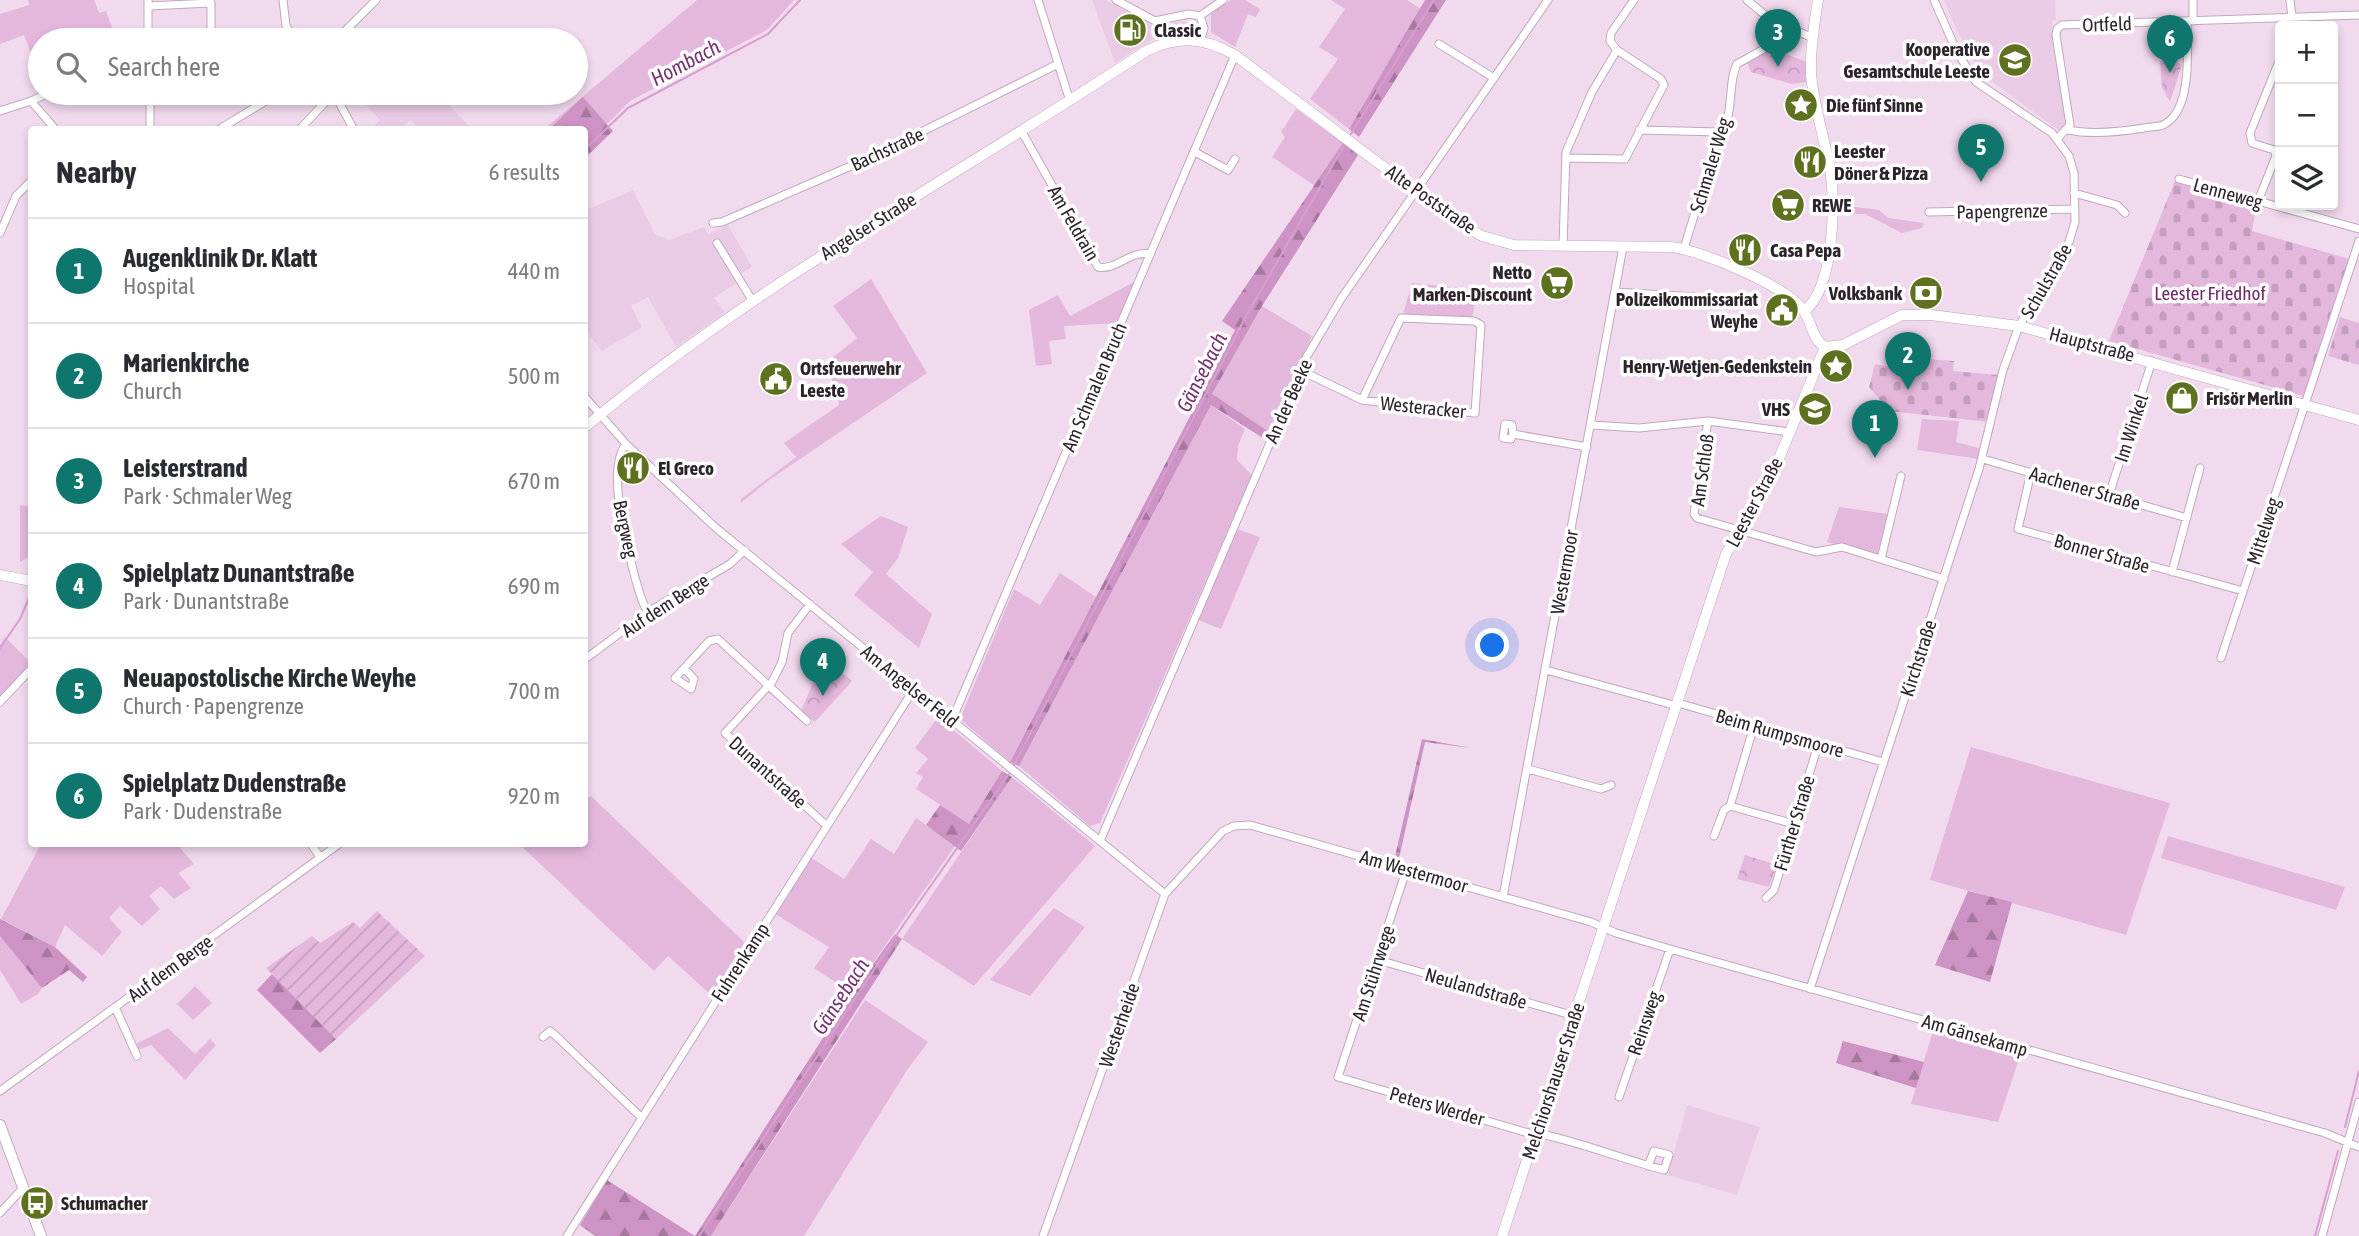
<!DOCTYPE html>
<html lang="en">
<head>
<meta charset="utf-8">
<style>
  body { margin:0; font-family:"Asap Condensed",sans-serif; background:#f7f7f7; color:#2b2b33 }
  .controls { position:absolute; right:21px; top:21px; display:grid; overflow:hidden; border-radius:7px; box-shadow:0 4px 10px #0003 }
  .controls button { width:63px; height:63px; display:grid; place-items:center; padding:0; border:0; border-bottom:2px solid #e1e1e2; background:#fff; color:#2b2b33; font:35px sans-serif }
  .you { position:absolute; left:1493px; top:646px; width:24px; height:24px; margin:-18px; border:5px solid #fff; border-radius:50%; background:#1a73e8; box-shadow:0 0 0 10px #1a73e833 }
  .badge { display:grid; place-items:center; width:46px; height:46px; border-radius:50%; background:#0f766e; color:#fff; font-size:23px; font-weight:700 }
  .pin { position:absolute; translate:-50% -58px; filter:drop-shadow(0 2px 4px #0008) }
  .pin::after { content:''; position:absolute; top:37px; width:24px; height:21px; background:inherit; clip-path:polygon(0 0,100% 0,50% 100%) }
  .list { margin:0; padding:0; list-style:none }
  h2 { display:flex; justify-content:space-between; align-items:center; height:91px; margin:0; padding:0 28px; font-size:30px }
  h2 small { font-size:23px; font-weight:400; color:#7c7c81 }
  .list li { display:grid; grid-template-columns:46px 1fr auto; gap:21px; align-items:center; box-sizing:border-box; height:105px; padding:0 28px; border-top:2px solid #e1e1e2 }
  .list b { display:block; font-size:26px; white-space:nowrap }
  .list p { margin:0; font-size:23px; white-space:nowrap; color:#7c7c81 }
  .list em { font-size:23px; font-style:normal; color:#7c7c81 }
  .icon { flex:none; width:38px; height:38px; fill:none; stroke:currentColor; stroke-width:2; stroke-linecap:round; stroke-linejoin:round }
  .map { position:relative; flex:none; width:2359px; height:1236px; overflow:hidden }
  .search { position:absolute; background:#fff; box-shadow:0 4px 10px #0003; left:28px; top:28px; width:560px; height:77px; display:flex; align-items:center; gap:18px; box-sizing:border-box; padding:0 24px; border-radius:38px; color:#7c7c81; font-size:26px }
  .panel { position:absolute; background:#fff; box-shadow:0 4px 10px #0003; left:28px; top:126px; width:560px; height:721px; border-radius:7px }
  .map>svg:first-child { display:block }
  .built { fill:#eacbe5 }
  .grass { fill:#e4b8dd }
  .forest { fill:url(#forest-firs) }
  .cemetery { fill:url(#cemetery-stones) }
  .park { fill:url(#park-crowns) }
  .garden { fill:url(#garden-furrows) }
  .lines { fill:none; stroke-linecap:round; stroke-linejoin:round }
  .stream { stroke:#d89ed0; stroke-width:2 }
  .street-casing { stroke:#c0a9bc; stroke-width:9 }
  .secondary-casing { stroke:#c0a9bc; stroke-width:11 }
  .primary-casing { stroke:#c0a9bc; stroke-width:12 }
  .street { stroke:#fff; stroke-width:7 }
  .secondary { stroke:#fff; stroke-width:10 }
  .primary { stroke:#fff; stroke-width:10 }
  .labels { text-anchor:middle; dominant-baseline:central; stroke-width:7; stroke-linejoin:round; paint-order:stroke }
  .street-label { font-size:19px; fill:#2d242b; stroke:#fff }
  .poi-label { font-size:19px; font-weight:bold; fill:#2d242b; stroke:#fff; text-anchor:start }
  .park-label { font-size:19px; fill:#6d2966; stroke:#fff }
  .water-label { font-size:21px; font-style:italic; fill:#773370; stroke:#fff }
</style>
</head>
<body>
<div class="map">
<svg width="2359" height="1236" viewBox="0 0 2359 1236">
  <defs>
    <pattern id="forest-firs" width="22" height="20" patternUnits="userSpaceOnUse" patternTransform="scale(1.75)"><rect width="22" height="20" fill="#cd93c4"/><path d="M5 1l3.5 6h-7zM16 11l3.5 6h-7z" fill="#a7789f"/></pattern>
    <pattern id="cemetery-stones" width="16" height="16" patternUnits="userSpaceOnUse" patternTransform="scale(1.75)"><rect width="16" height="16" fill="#e4b8dd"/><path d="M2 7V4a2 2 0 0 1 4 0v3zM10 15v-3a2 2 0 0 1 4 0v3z" fill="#c49ebe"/></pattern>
    <pattern id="park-crowns" width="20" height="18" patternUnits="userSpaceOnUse" patternTransform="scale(1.75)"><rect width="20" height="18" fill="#e4b8dd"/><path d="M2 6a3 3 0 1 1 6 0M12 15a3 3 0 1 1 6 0" fill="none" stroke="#c49ebe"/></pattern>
    <pattern id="garden-furrows" width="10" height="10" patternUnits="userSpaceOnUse" patternTransform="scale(1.75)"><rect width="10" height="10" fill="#e4b8dd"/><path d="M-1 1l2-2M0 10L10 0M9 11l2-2" fill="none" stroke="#c49ebe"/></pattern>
  </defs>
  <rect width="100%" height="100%" fill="#f2daee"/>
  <path class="built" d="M1092 0H1106L1151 25 1186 21 1191 26 1190 31 1152 40 1115 63Z
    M1944 0H2055L2056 20 2052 21 2054 51 2066 122 2061 132 1983 75 1957 31Z
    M377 93H438L472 129H420L410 120 401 129H372L380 120 365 104Z
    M633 190 655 234 669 240 704 227 708 234 728 225 752 267 737 276 739 281 714 298 725 312 676 347 648 297 631 306 642 327 602 351 585 330 584 211Z
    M1687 1105 1760 1127 1737 1195 1668 1175Z"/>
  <path class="grass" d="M28 0H94L99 13 106 11 116 37 107 40H40V63L35 65 24 35 0 44V14L29 5Z
    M697 0H794L767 30 630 101 607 124 583 98 549 129 543 130Z
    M1231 0H1245L1260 9 1256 17 1248 14 1235 47 1211 32V14Z
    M1331 0H1407L1421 9 1349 129 1310 99 1338 59 1319 47 1345 9Z
    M1296 109 1343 143 1315 186 1272 157 1285 137 1281 132Z
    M1839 205 1879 210 1888 218 1924 223 1922 228 1902 233 1865 214H1839Z
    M871 279 927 373 769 480 741 503V499L796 457 784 443 839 405 827 362 857 338 833 306Z
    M1136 281 1118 323 1064 326 1066 339 1049 341 1052 364 1036 366 1029 310 1058 295 1070 316Z
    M1412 283 1477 290 1472 318 1403 314Z
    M1262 306 1312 336 1269 432 1211 395Z
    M1211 405 1245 429 1238 446 1237 460 1252 475 1100 823 1090 826 1019 766Z
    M1922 419 1959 421 1956 442 1982 449 1979 459 1917 450Z
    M20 505 31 507 32 555 20 562Z
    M1839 507 1888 514 1877 555 1827 542Z
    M881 516 908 527 898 558 886 574 932 614 919 648 854 595 873 572 841 544Z
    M1236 529 1260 537 1221 629 1198 620Z
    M1060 573 1096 597 1010 762 960 719 1014 589 1040 605Z
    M5 637 31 663 0 697V645Z
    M938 717 1002 771 969 824 916 789 923 777 916 773 928 759 915 748Z
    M1971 747 2170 803 2126 935 1930 880Z
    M1012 777 1095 846 974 986 902 939Z
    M591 796 746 944 711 995 668 956 654 971 519 844H584L585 801Z
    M916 818 955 846 852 993 814 968 829 947 775 914 810 857 844 879 871 839 894 854Z
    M2168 836 2345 887 2336 910 2161 858Z
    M41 844H177L194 864 178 873 191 888 174 899 161 886 149 896 160 909 142 926 120 906 109 918 122 932 102 956 65 925 55 947 1 919Z
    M1054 908 1085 927 1030 996 990 980Z
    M0 936 42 988 38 994 21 1004 0 970Z
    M195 986 212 1003 193 1020 177 1004Z
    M865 1000 928 1042 907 1070 804 1236H711Z
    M168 1028 195 1054 210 1039 216 1045 185 1080 151 1045 138 1050 136 1044Z
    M1934 1028 2021 1053 1998 1122 1911 1104Z"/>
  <path class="forest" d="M1425 0H1446L1359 137 1349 129Z
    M583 97 613 131 585 158 584 130 549 129Z
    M1343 143 1358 155 1262 306 1212 394 1269 432 1266 440 1211 405 1019 766 1010 762 1235 330 1222 321Z
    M1422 739 1471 748 1425 742 1398 863 1394 861Z
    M1002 771 1012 777 961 851 926 825 940 805 969 824Z
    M1968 891 2012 902 1990 982 1935 965Z
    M0 919 55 947 87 977 83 982 69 970 42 988 0 936Z
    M895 934 902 939 711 1236H595L580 1225 607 1180 695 1236 852 993Z
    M272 974 336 1039 320 1053 257 990Z
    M1843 1041 1924 1062 1916 1088 1836 1063Z"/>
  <path class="cemetery" d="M2175 181 2257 204 2252 231 2349 259 2304 396 2109 341Z
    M2340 317 2359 323V365L2328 356Z
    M1910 358 1954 361 1953 371 1998 375 1997 397 1989 422 1889 411 1869 387 1875 364 1909 370Z"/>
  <path class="park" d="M1770 48 1807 62V82L1791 84 1751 72 1747 62Z
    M2172 60 2182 65 2170 102 2162 87 2160 61Z
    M824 657 852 681 815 722 801 711Z
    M1745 855 1777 865 1769 887 1737 879Z"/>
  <path class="garden" d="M377 911 425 956 336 1039 266 968 312 936 320 943 353 922 360 928Z"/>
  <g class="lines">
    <path class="stream" d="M1349 137 1434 0
      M584 150 628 108 768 34 800 0
      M0 648 20 619 32 591
      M1013 767 1246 316 1346 142
      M2345 1127 2359 1071
      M699 1236 906 921 1009 774
      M2315 1236 2338 1151"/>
    <g class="street-casing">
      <path id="street" d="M148 0V40
        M283 0 286 26 295 40
        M1038 0 1070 101
        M1116 0 1155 21 1189 14 1200 16 1204 28 1201 39
        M1747 0 1771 20 1813 38
        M2193 0V21
        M2290 0 2293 26
        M148 6 211 3V40
        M1200 16 1223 0
        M336 40 376 0
        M1439 44 1494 78
        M150 93V130
        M334 93 354 130
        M31 101 49 93
        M0 111 31 101 56 130
        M218 130 279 93
        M299 130 334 93
        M1639 130 1720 132
        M2068 130C2092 135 2119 132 2144 128 2151 126 2158 128 2165 124 2193 108 2187 48 2187 21
        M1022 132 1098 267C1116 271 1130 250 1150 254
        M2057 139 2070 125 2056 35 2057 29 2062 25 2359 15
        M1195 152 1228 170 1235 159
        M1566 158 1625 159 1664 85 1661 79 1617 50 1610 41 1611 33 1634 0
        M2179 179 2359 229
        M2074 193 2117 205 2125 213
        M2258 201 2276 156 2274 150 2252 143 2250 133 2280 59
        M1929 212 2075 209
        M713 223 722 222 867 159 1056 65
        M0 233 16 196 32 180
        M717 243 752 300
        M1563 246 1566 152 1592 92 1617 50
        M1684 248 1720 132C1735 117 1727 83 1737 64L1794 32
        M1615 292 1714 298
        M1300 370 1362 400 1475 413 1481 325 1474 321 1401 318 1362 400
        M584 396 626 444 716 528 1165 894
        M1708 421 1694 514 1697 518 1816 552 1842 547 1944 579
        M1591 425 1639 428 1708 421 1789 432
        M1513 434 1511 439 1503 438 1505 424 1512 425 1513 434 1587 447
        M626 444C617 455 617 478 618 491 619 512 637 598 648 612
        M1983 459 2187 518
        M2031 472 2018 529 2243 591
        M2109 495 2152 361
        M1881 559 1901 476
        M2172 572 2200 468
        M810 604 788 633 782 662 772 682 725 733 827 826
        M2221 658 2359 241
        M584 660 648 612 730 564 745 550
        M684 668 694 679 691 689 675 678 709 641 718 639 807 721
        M1546 670 1677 706
        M0 702 32 668
        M1678 703 1883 762
        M952 720 1235 55
        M1754 726 1730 806 1794 824
        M1528 769 1601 789 1611 785
        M1714 836 1724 810 1730 806
        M1100 841 1307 356 1341 299 1548 0
        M311 844 320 857
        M1407 868 1338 1077 1535 1135
        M1503 897 1623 247
        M1766 898 1774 890 1818 745
        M1378 960 1575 1016
        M1810 989 1979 469 2003 370 2019 326 2069 242 2075 222 2074 173 2069 156 2052 133 1976 82 1957 52 1934 0
        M115 1007 137 1056
        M543 1037 550 1031 556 1036 642 1118
        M0 1091 339 844
        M1619 1097 1670 949
        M1536 1130 1541 1134C1583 1143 1622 1159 1664 1170L1669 1155 1654 1151 1648 1166
        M0 1213 23 1188
        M567 1236 914 689
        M1043 1236 1165 894 1223 831 1234 826 1250 825 1591 922 1616 933 1677 951 2325 1133 2359 1147
        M2322 1236 2359 1102"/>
    </g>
    <g class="secondary-casing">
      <path id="secondary" d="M1804 311C1834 289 1836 203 1830 169 1824 137 1814 107 1811 74 1810 50 1814 24 1818 0
        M1825 347 1843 345 1902 315H1931L2019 326 2359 420
        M584 428C757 282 958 176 1146 51 1179 35 1203 37 1235 55L1450 217 1482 236 1514 245 1671 247C1701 250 1786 286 1803 310 1812 322 1812 339 1825 347
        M0 575 32 581
        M1502 1236 1726 554 1768 485 1825 347"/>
    </g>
    <g class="primary-casing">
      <path id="primary" d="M0 1125 41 1236"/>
    </g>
    <use href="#street" class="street"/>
    <use href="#secondary" class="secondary"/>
    <use href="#primary" class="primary"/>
  </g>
  <defs>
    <g id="fuel-disc" transform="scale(1.75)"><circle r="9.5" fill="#5e711f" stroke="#fff"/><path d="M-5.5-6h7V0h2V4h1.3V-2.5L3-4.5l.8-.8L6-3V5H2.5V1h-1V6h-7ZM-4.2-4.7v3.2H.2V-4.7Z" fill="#fff"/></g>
    <g id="school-disc" transform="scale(1.75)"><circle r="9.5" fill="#5e711f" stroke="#fff"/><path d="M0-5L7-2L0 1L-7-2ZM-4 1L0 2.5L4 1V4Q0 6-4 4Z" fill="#fff"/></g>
    <g id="sight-disc" transform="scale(1.75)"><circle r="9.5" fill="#5e711f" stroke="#fff"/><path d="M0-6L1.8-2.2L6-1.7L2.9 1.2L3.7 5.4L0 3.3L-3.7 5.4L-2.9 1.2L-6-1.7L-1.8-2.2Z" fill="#fff"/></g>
    <g id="restaurant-disc" transform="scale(1.75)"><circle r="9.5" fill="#5e711f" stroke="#fff"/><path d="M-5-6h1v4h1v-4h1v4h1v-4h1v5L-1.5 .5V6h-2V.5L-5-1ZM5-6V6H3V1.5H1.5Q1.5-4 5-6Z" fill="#fff"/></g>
    <g id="supermarket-disc" transform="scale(1.75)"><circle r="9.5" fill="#5e711f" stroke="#fff"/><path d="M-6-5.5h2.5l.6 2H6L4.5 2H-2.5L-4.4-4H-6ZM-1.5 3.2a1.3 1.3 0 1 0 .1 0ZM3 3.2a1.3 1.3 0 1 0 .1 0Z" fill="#fff"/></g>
    <g id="bank-disc" transform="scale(1.75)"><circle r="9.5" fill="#5e711f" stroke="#fff"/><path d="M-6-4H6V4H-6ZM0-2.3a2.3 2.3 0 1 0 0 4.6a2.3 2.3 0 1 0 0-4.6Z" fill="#fff"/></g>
    <g id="civic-disc" transform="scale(1.75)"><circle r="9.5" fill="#5e711f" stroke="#fff"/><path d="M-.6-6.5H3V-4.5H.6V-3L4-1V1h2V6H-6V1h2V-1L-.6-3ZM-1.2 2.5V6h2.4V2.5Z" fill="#fff"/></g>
    <g id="shop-disc" transform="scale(1.75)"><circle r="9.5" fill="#5e711f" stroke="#fff"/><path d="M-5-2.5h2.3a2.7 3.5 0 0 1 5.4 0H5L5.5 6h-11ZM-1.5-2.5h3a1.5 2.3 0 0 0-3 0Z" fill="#fff"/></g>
    <g id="bus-disc" transform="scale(1.75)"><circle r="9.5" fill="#5e711f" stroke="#fff"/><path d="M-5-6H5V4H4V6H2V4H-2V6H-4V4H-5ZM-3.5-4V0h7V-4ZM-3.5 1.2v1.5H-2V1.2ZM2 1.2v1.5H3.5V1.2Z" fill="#fff"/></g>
  </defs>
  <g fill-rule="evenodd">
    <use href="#fuel-disc" x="1130" y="30"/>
    <use href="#school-disc" x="2015" y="60"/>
    <use href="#sight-disc" x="1801" y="105"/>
    <use href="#restaurant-disc" x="1810" y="162"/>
    <use href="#supermarket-disc" x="1788" y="205"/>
    <use href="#restaurant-disc" x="1745" y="250"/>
    <use href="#supermarket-disc" x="1557" y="283"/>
    <use href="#bank-disc" x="1926" y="293"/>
    <use href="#civic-disc" x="1782" y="310"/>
    <use href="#sight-disc" x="1836" y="366"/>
    <use href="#civic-disc" x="776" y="379"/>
    <use href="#shop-disc" x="2182" y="398"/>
    <use href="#school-disc" x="1815" y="409"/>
    <use href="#restaurant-disc" x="633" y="468"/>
    <use href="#bus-disc" x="37" y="1203"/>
  </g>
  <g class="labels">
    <g class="street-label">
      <text transform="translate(2107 24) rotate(-2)">Ortfeld</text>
      <text transform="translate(887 149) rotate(-25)">Bachstraße</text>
      <text transform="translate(1710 165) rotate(-73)">Schmaler Weg</text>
      <text transform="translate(2228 193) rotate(15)">Lenneweg</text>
      <text transform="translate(1431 199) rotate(35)">Alte Poststraße</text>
      <text transform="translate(2002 211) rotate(-1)">Papengrenze</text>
      <text transform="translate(1074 223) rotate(60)">Am Feldrain</text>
      <text transform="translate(868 226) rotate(-32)">Angelser Straße</text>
      <text transform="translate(2046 281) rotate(-60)">Schulstraße</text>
      <text transform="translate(2092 344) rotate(15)">Hauptstraße</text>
      <text transform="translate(1094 387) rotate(-67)">Am Schmalen Bruch</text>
      <text transform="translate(1288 401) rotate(-66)">An der Beeke</text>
      <text transform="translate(1423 407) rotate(6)">Westeracker</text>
      <text transform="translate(2131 428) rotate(-72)">Im Winkel</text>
      <text transform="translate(1702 470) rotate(-82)">Am Schloß</text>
      <text transform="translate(2085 488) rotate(16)">Aachener Straße</text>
      <text transform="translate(1754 502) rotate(-62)">Leester Straße</text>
      <text transform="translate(626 529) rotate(78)">Bergweg</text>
      <text transform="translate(2263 531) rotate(-72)">Mittelweg</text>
      <text transform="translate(2102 553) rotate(16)">Bonner Straße</text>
      <text transform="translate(1564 572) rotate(-80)">Westermoor</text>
      <text transform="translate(665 605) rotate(-33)">Auf dem Berge</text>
      <text transform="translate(1918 658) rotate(-72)">Kirchstraße</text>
      <text transform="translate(910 686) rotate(39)">Am Angelser Feld</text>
      <text transform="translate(1780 733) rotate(16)">Beim Rumpsmoore</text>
      <text transform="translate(768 772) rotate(42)">Dunantstraße</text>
      <text transform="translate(1794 823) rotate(-73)">Fürther Straße</text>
      <text transform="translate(1414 871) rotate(16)">Am Westermoor</text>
      <text transform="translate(740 962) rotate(-57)">Fuhrenkamp</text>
      <text transform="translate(170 968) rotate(-36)">Auf dem Berge</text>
      <text transform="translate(1373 973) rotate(-72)">Am Stührwege</text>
      <text transform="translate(1476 988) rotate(16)">Neulandstraße</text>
      <text transform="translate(1644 1023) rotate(-71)">Reinsweg</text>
      <text transform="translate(1119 1025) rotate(-71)">Westerheide</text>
      <text transform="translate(1975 1035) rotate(16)">Am Gänsekamp</text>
      <text transform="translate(1553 1081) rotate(-72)">Melchiorshauser Straße</text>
      <text transform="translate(1437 1106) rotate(16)">Peters Werder</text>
    </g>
    <g class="poi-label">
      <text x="1154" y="30">Classic</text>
      <text x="1990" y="49" text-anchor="end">Kooperative<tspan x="1990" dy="22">Gesamtschule Leeste</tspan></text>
      <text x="1826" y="105">Die fünf Sinne</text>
      <text x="1834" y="151">Leester<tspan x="1834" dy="22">Döner &amp; Pizza</tspan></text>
      <text x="1812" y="205">REWE</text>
      <text x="1770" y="250">Casa Pepa</text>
      <text x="1532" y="272" text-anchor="end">Netto<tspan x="1532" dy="22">Marken-Discount</tspan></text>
      <text x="1902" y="293" text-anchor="end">Volksbank</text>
      <text x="1758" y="299" text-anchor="end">Polizeikommissariat<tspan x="1758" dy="22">Weyhe</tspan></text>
      <text x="1812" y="366" text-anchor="end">Henry-Wetjen-Gedenkstein</text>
      <text x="800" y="368">Ortsfeuerwehr<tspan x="800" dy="22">Leeste</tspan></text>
      <text x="2206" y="398">Frisör Merlin</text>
      <text x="1790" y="409" text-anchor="end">VHS</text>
      <text x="658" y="468">El Greco</text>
      <text x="61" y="1203">Schumacher</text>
    </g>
    <g class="park-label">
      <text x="2210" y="293">Leester Friedhof</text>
    </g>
    <g class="water-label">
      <text transform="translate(685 62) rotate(-28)">Hombach</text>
      <text transform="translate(1201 372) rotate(-63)">Gänsebach</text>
      <text transform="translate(840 996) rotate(-57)">Gänsebach</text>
    </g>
  </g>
</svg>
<div class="controls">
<button>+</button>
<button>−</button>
<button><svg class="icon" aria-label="layers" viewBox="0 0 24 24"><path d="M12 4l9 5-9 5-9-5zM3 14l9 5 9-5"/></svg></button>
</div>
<div class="you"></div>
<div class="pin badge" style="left:1875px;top:458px">1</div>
<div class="pin badge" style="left:1908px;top:390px">2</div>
<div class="pin badge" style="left:1778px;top:67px">3</div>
<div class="pin badge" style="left:823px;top:696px">4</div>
<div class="pin badge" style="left:1981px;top:182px">5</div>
<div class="pin badge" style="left:2170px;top:73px">6</div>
<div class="search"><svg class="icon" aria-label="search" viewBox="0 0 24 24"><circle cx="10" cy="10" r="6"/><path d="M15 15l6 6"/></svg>Search here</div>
<section class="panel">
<h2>Nearby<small>6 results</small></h2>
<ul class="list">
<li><span class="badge">1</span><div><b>Augenklinik Dr. Klatt</b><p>Hospital</p></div><em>440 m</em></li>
<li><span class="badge">2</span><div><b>Marienkirche</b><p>Church</p></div><em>500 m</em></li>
<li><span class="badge">3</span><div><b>Leisterstrand</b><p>Park · Schmaler Weg</p></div><em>670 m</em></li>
<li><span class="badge">4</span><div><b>Spielplatz Dunantstraße</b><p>Park · Dunantstraße</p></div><em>690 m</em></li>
<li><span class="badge">5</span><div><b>Neuapostolische Kirche Weyhe</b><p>Church · Papengrenze</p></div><em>700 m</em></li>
<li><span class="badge">6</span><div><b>Spielplatz Dudenstraße</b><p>Park · Dudenstraße</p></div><em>920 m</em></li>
</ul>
</section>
</div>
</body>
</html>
